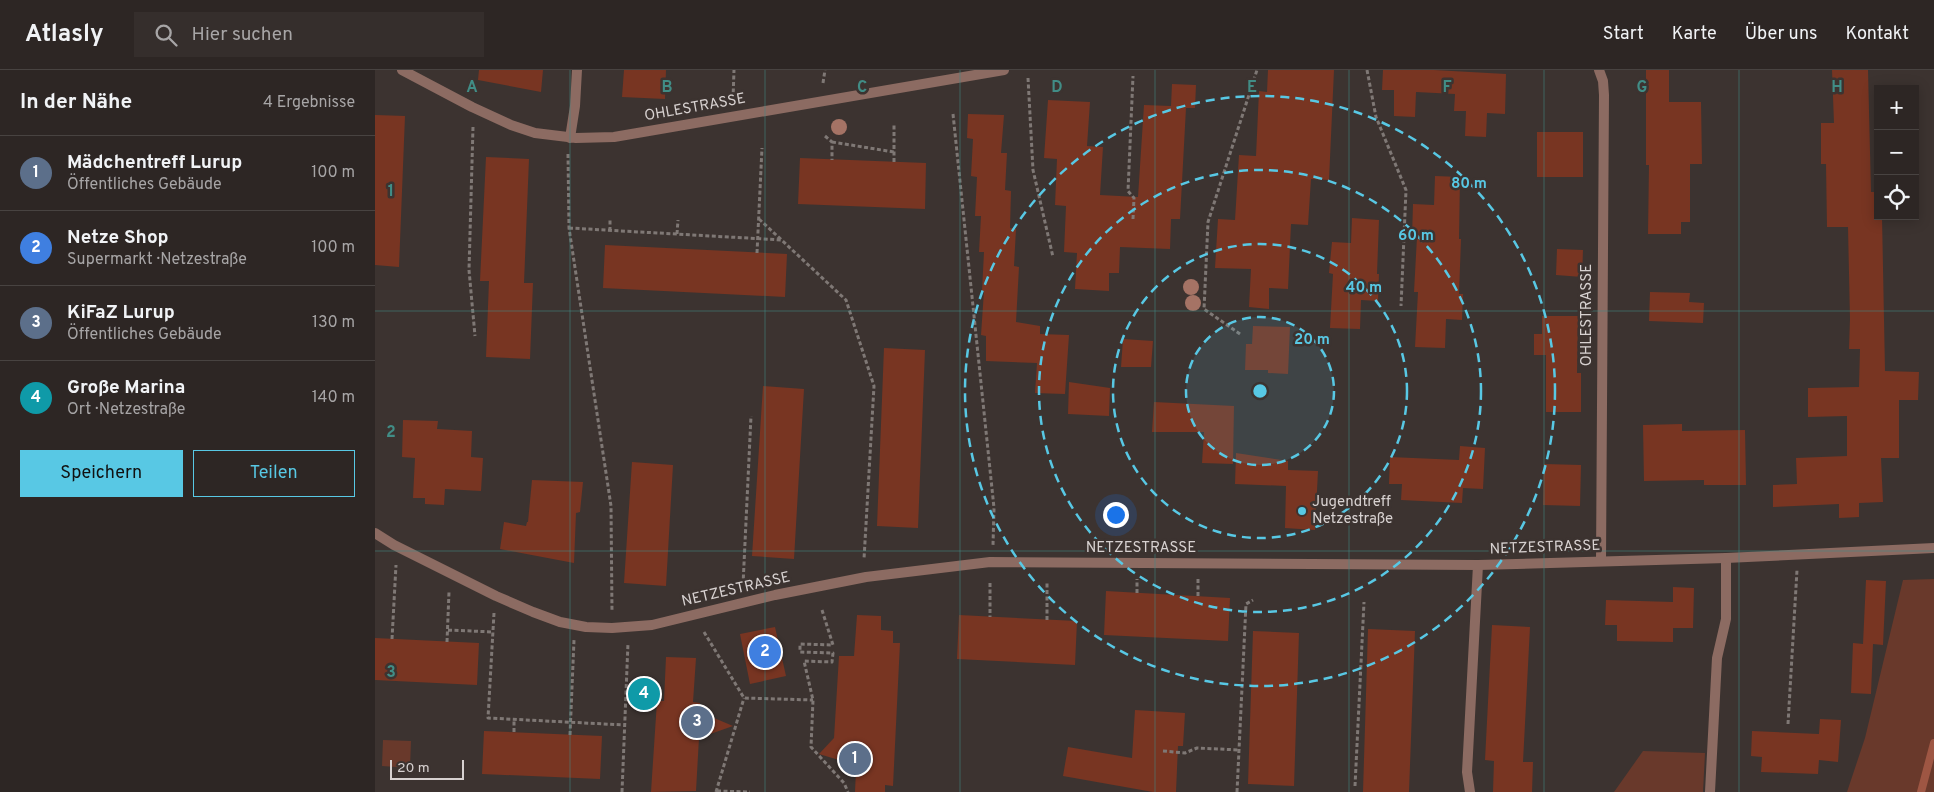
<!DOCTYPE html>
<html lang="de">
<head>
<meta charset="utf-8">
<style>
  body { margin:0; font-family:Overpass,sans-serif; background:#352e2c; color:#f1f3f6 }
  .controls { position:absolute; right:15px; top:15px; display:grid; overflow:hidden; border-radius:0px; box-shadow:0 2px 12px #0003 }
  .controls button { width:45px; height:45px; display:grid; place-items:center; padding:0; border:0; border-bottom:1px solid #484341; background:#2d2624; color:#f1f3f6; font:25px sans-serif }
  .scale { position:absolute; left:15px; bottom:12px; width:74px; box-sizing:border-box; padding-left:5px; border:2px solid #d7d1d0; border-top:0; font-size:14px; line-height:18px; white-space:nowrap; color:#d7d1d0; -webkit-text-stroke:4px #3c3330; paint-order:stroke }
  .you { position:absolute; left:740px; top:444px; width:18px; height:18px; margin:-12px; border:4px solid #fff; border-radius:50%; background:#1a73e8; box-shadow:0 0 0 8px #1a73e833 }
  .badge { display:grid; place-items:center; width:32px; height:32px; border-radius:50%; background:#58c8e4; color:#fff; font-size:16px; font-weight:700 }
  .pin { position:absolute; translate:-50% -50%; border:2px solid #fff; box-shadow:0 1px 5px #0006 }
  .list { margin:0; padding:0; list-style:none }
  h2 { display:flex; justify-content:space-between; align-items:center; height:65px; margin:0; padding:0 20px; font-size:21px }
  h2 small { font-size:16px; font-weight:400; color:#a7a5a6 }
  .list li { display:grid; grid-template-columns:32px 1fr auto; gap:15px; align-items:center; box-sizing:border-box; height:75px; padding:0 20px; border-top:1px solid #484341 }
  .list b { display:block; font-size:19px; white-space:nowrap }
  .list p { margin:0; font-size:16px; white-space:nowrap; color:#a7a5a6 }
  .list em { font-size:16px; font-style:normal; color:#a7a5a6 }
  .actions { display:flex; gap:10px; padding:15px 20px }
  .actions a { flex:1; padding:11px 0; border:1px solid #58c8e4; border-radius:0px; text-align:center; font-size:18px; color:#58c8e4 }
  .actions .main { background:#58c8e4; color:#111 }
  .icon { flex:none; width:28px; height:28px; fill:none; stroke:currentColor; stroke-width:2; stroke-linecap:round; stroke-linejoin:round }
  .map { position:relative; flex:none; width:1559px; height:722px; overflow:hidden }
  header { display:flex; align-items:center; gap:30px; box-sizing:border-box; height:70px; padding:0 25px; background:#2d2624; border-bottom:1px solid #484341 }
  header strong { font-size:24px }
  nav { display:flex; gap:28px; margin-inline-start:auto; font-size:18px }
  .search { width:350px; height:45px; background:#352e2c; display:flex; align-items:center; gap:12px; box-sizing:border-box; padding:0 18px; border-radius:0px; color:#a7a5a6; font-size:19px }
  main { display:flex }
  aside { flex:1; background:#2d2624 }
  .map>svg:first-child { display:block }
  .green { fill:#69392b }
  .lines { fill:none; stroke-linecap:round; stroke-linejoin:round }
  .stream { stroke:#9e5643; stroke-width:8 }
  .building { fill:#783522 }
  .path { stroke:#7f7875; stroke-width:3; stroke-dasharray:4 2.5; stroke-linecap:butt }
  .lane { stroke:#8c6b62; stroke-width:10 }
  .street { stroke:#8c6b62; stroke-width:10 }
  .tree { fill:#a57365 }
  .grid { fill:none; stroke:#418d86; stroke-width:1; stroke-opacity:0.55 }
  .ring { fill:none; stroke:#58c8e4; stroke-width:2.5; stroke-dasharray:9 6 }
  .poi-dot { fill:#58c8e4; stroke:#3c3330; stroke-width:2 }
  .labels { text-anchor:middle; dominant-baseline:central; stroke-width:5; stroke-linejoin:round; paint-order:stroke }
  .street-label { font-size:15px; fill:#d7d1d0; stroke:#3c3330 }
  .poi-label { font-size:15px; fill:#d7d1d0; stroke:#3c3330; text-anchor:start }
  .grid-label { font-size:16px; text-anchor:middle; font-weight:bold; fill:#418d86; stroke:#3c3330; stroke-width:5; stroke-linejoin:round; paint-order:stroke }
  .centre { fill:#58c8e4; stroke:#3c3330; stroke-width:2.5 }
  .ring-label { font-size:15px; text-anchor:middle; font-weight:bold; fill:#58c8e4; stroke:#3c3330; stroke-width:5; stroke-linejoin:round; paint-order:stroke }
</style>
</head>
<body>
<header>
<strong>Atlasly</strong>
<div class="search"><svg class="icon" aria-label="search" viewBox="0 0 24 24"><circle cx="10" cy="10" r="6"/><path d="M15 15l6 6"/></svg>Hier suchen</div>
<nav><a>Start</a><a>Karte</a><a>Über uns</a><a>Kontakt</a></nav>
</header>
<main>
<aside>
<h2>In der Nähe<small>4 Ergebnisse</small></h2>
<ul class="list">
<li><span class="badge" style="background:#5c6f8a">1</span><div><b>Mädchentreff Lurup</b><p>Öffentliches Gebäude</p></div><em>100 m</em></li>
<li><span class="badge" style="background:#3f7fe0">2</span><div><b>Netze Shop</b><p>Supermarkt · Netzestraße</p></div><em>100 m</em></li>
<li><span class="badge" style="background:#5c6f8a">3</span><div><b>KiFaZ Lurup</b><p>Öffentliches Gebäude</p></div><em>130 m</em></li>
<li><span class="badge" style="background:#0f9aa8">4</span><div><b>Große Marina</b><p>Ort · Netzestraße</p></div><em>140 m</em></li>
</ul>
<div class="actions"><a class="main">Speichern</a><a>Teilen</a></div>
</aside>
<div class="map">
<svg width="1559" height="722" viewBox="0 0 1559 722">
  <rect width="100%" height="100%" fill="#3c3330"/>
  <path class="green" d="M1559 509V722H1472L1490 668 1528 510Z
    M8 670 36 671 35 698 7 696Z
    M1268 681 1330 683 1328 722H1239Z"/>
  <g class="lines">
    <path class="stream" d="M1546 722 1559 673"/>
  </g>
  <path class="building" d="M104 0H168L166 22 103 10Z
    M249 0H291L290 29 247 27Z
    M893 0H959L954 110 936 109 933 155 916 154 913 219 894 218V239L874 237 876 199 840 198 843 149 860 150 864 85 881 86 884 21 892 22Z
    M1008 0H1059L1131 4 1130 44 1112 43 1111 67 1090 66 1091 41H1079L1080 24 1041 22 1040 47 1019 46V20H1007Z
    M1271 0H1294V32H1326L1327 94H1315V152H1306V164H1273L1274 95H1271Z
    M1457 0H1493L1496 122H1503V146H1507L1510 301 1544 302 1543 330H1524V388H1506L1508 432 1484 433V447L1464 448V434L1398 437V415L1422 414 1421 388 1472 386V346L1433 347V318L1484 317 1485 279H1474L1475 249 1473 157H1452L1451 94H1446V53H1459Z
    M797 14 821 15 820 38H811L805 149H796L795 179 745 177 744 203H734V221L700 219 702 183 689 182 691 136 680 135 682 89 669 88 673 30 715 32 712 76 728 77 725 125 763 127 769 35 796 36Z
    M593 44 629 45 626 83H632L630 120 636 121 635 158 641 159 639 196 644 197 641 252 665 256V264L694 265 690 324 660 323 662 293 611 291V266L606 265 609 221H607L609 182H604L606 146H600L602 107 596 106 598 69 592 68Z
    M0 45 30 46 24 197 0 195Z
    M1162 62H1208V107H1162Z
    M111 87 154 89 149 213H158L155 289 111 287 114 211H105Z
    M425 88 551 93 550 139 423 134Z
    M1060 106 1085 107 1084 169H1086L1084 224H1088L1087 250 1071 249 1070 278 1040 277 1043 222H1039L1042 167H1037L1038 134 1059 135Z
    M977 148 1004 150 1002 204H1004L1003 231 986 230 985 259 955 258 958 204 954 203 957 172 976 173Z
    M230 175 412 184 410 227 228 218Z
    M1182 179 1208 180 1207 207 1181 205Z
    M1275 222 1315 223 1314 232 1329 233 1328 253 1274 251Z
    M1167 246H1203L1202 303H1206V342H1171V285H1159V264H1167Z
    M878 256 915 257 913 304 893 303V300H870L871 274H877Z
    M748 269 778 271 776 297H746Z
    M509 278 550 280 543 458 502 456Z
    M694 312 735 318 734 346 693 344Z
    M388 316 429 319 419 489 377 486Z
    M779 332 859 336 858 394 827 393 829 362H777Z
    M28 350 63 351 62 359 97 361 96 387 108 388 106 421 70 419 69 435 50 434V428H38L40 388 27 387Z
    M1307 354V361L1370 360 1371 415H1329V410L1269 411 1268 355Z
    M1085 376 1110 378 1108 419 1088 418 1087 433 1026 430 1027 414H1014L1015 387 1084 390Z
    M861 383 913 391V400L943 401 940 460 910 458 911 416 860 414Z
    M257 392 298 395 291 516 249 513Z
    M1169 394 1206 395 1205 436 1168 435Z
    M157 410 208 412 205 442 201 443 199 493 125 479 129 452 151 456 152 452H153Z
    M1491 510 1511 511 1508 575 1498 574 1496 624 1476 623 1478 573 1488 574Z
    M1298 517 1319 518 1318 558H1298V572L1242 571V555H1230L1231 530 1298 532Z
    M731 521 855 528 853 571 729 565Z
    M482 545 506 546V560L518 561V573H525L518 716 510 715V722H480L481 699 474 698V693L444 684 459 668 464 586H479Z
    M584 545 702 551 700 595 582 589Z
    M1117 555 1155 557 1148 692H1158L1157 722H1118L1119 691 1110 690Z
    M400 557 411 606 375 614 365 564Z
    M993 559 1040 561 1034 722H988Z
    M878 561 924 563 919 716 873 714Z
    M0 568 104 573 102 615 0 610Z
    M291 587 321 588 318 632 325 633V642L358 656 324 668 321 721 276 722 282 631H289Z
    M760 640 810 643 808 676H803L801 722H778L688 706 693 677 757 688Z
    M1445 649 1466 650 1463 692 1444 690 1443 704 1386 702 1387 687 1376 686 1377 661 1444 664Z
    M109 661 227 666 225 709 107 704Z"/>
  <g class="lines">
    <path class="path" d="M992 0 1001 47 1031 120 1026 236
      M653 8 658 100 678 187
      M448 13 450 0
      M358 29 359 0
      M578 44 619 438 618 475
      M98 57 94 200 100 266
      M450 66 457 72V90
      M457 72 519 82
      M193 84 194 158 236 436 237 542
      M519 92V53
      M384 149 471 230 499 316 489 489
      M758 149 759 128 753 121 758 6
      M194 158 407 170
      M235 161V148
      M302 164 303 150
      M382 183 387 78
      M865 264 829 239 833 152 882 0
      M615 513V547
      M368 515 376 346
      M762 523V509
      M823 526V509
      M447 540 458 575 425 574V582L458 583 457 592 429 591 438 630 436 677 469 713 473 722
      M119 543 113 648 249 655
      M672 550V513
      M73 560 118 562
      M329 562 369 628 438 630
      M17 569 21 495
      M72 572 74 522
      M1413 654 1422 500
      M139 662V650
      M195 665 199 570
      M788 681 810 683 822 678 864 680
      M980 716 989 532
      M342 721 375 722
      M247 722 253 573
      M341 722 369 628
      M862 722 871 534 878 530"/>
    <path class="lane" d="M1095 722 1092 702 1103 495
      M1335 722 1342 588 1351 549V488"/>
    <path class="street" d="M27 0 97 37 136 55 160 63 201 68 239 67 629 0
      M1224 0 1228 11 1229 25 1226 491
      M195 68 200 36 202 0
      M0 463 19 475 121 526 158 542 185 552 211 557 237 558 277 555 400 525 491 507 615 492 1103 495 1351 488 1559 478"/>
  </g>
  <g class="tree">
    <circle cx="464" cy="57" r="8"/>
    <circle cx="816" cy="217" r="8"/>
    <circle cx="818" cy="233" r="8"/>
  </g>
  <path class="grid" d="M195 0V722M390 0V722M585 0V722M780 0V722M974 0V722M1169 0V722M1364 0V722M0 241H1559M0 481H1559"/>
  <circle cx="885" cy="321" r="74" fill="#58c8e4" fill-opacity=".12"/>
  <g class="ring">
    <circle cx="885" cy="321" r="74"/>
    <circle cx="885" cy="321" r="147"/>
    <circle cx="885" cy="321" r="221"/>
    <circle cx="885" cy="321" r="295"/>
  </g>
  <circle class="poi-dot" cx="927" cy="441" r="5"/>
  <g class="labels">
    <g class="street-label">
      <text transform="translate(320 38) rotate(-10)">OHLESTRASSE</text>
      <text transform="translate(1212 245) rotate(-90)">OHLESTRASSE</text>
      <text x="766" y="478">NETZESTRASSE</text>
      <text transform="translate(1170 478) rotate(-2)">NETZESTRASSE</text>
      <text transform="translate(361 520) rotate(-13)">NETZESTRASSE</text>
    </g>
    <g class="poi-label">
      <text x="937" y="432">Jugendtreff<tspan x="937" dy="17">Netzestraße</tspan></text>
    </g>
  </g>
  <g class="grid-label">
    <text x="97" y="22">A</text>
    <text x="292" y="22">B</text>
    <text x="487" y="22">C</text>
    <text x="682" y="22">D</text>
    <text x="877" y="22">E</text>
    <text x="1072" y="22">F</text>
    <text x="1267" y="22">G</text>
    <text x="1462" y="22">H</text>
    <text x="16" y="126">1</text>
    <text x="16" y="367">2</text>
    <text x="16" y="607">3</text>
  </g>
  <circle cx="885" cy="321" r="8" class="centre"/>
  <g class="ring-label">
    <text x="1094" y="118">80 m</text>
    <text x="1041" y="170">60 m</text>
    <text x="989" y="222">40 m</text>
    <text x="937" y="274">20 m</text>
  </g>
</svg>
<div class="controls">
<button>+</button>
<button>−</button>
<button><svg class="icon" aria-label="locate" viewBox="0 0 24 24"><circle cx="12" cy="12" r="6"/><path d="M12 2v4M12 18v4M2 12h4M18 12h4"/></svg></button>
</div>
<div class="scale">20 m</div>
<div class="you"></div>
<div class="pin badge" style="left:480px;top:689px;background:#5c6f8a">1</div>
<div class="pin badge" style="left:390px;top:582px;background:#3f7fe0">2</div>
<div class="pin badge" style="left:322px;top:652px;background:#5c6f8a">3</div>
<div class="pin badge" style="left:269px;top:624px;background:#0f9aa8">4</div>
</div>
</main>
</body>
</html>
